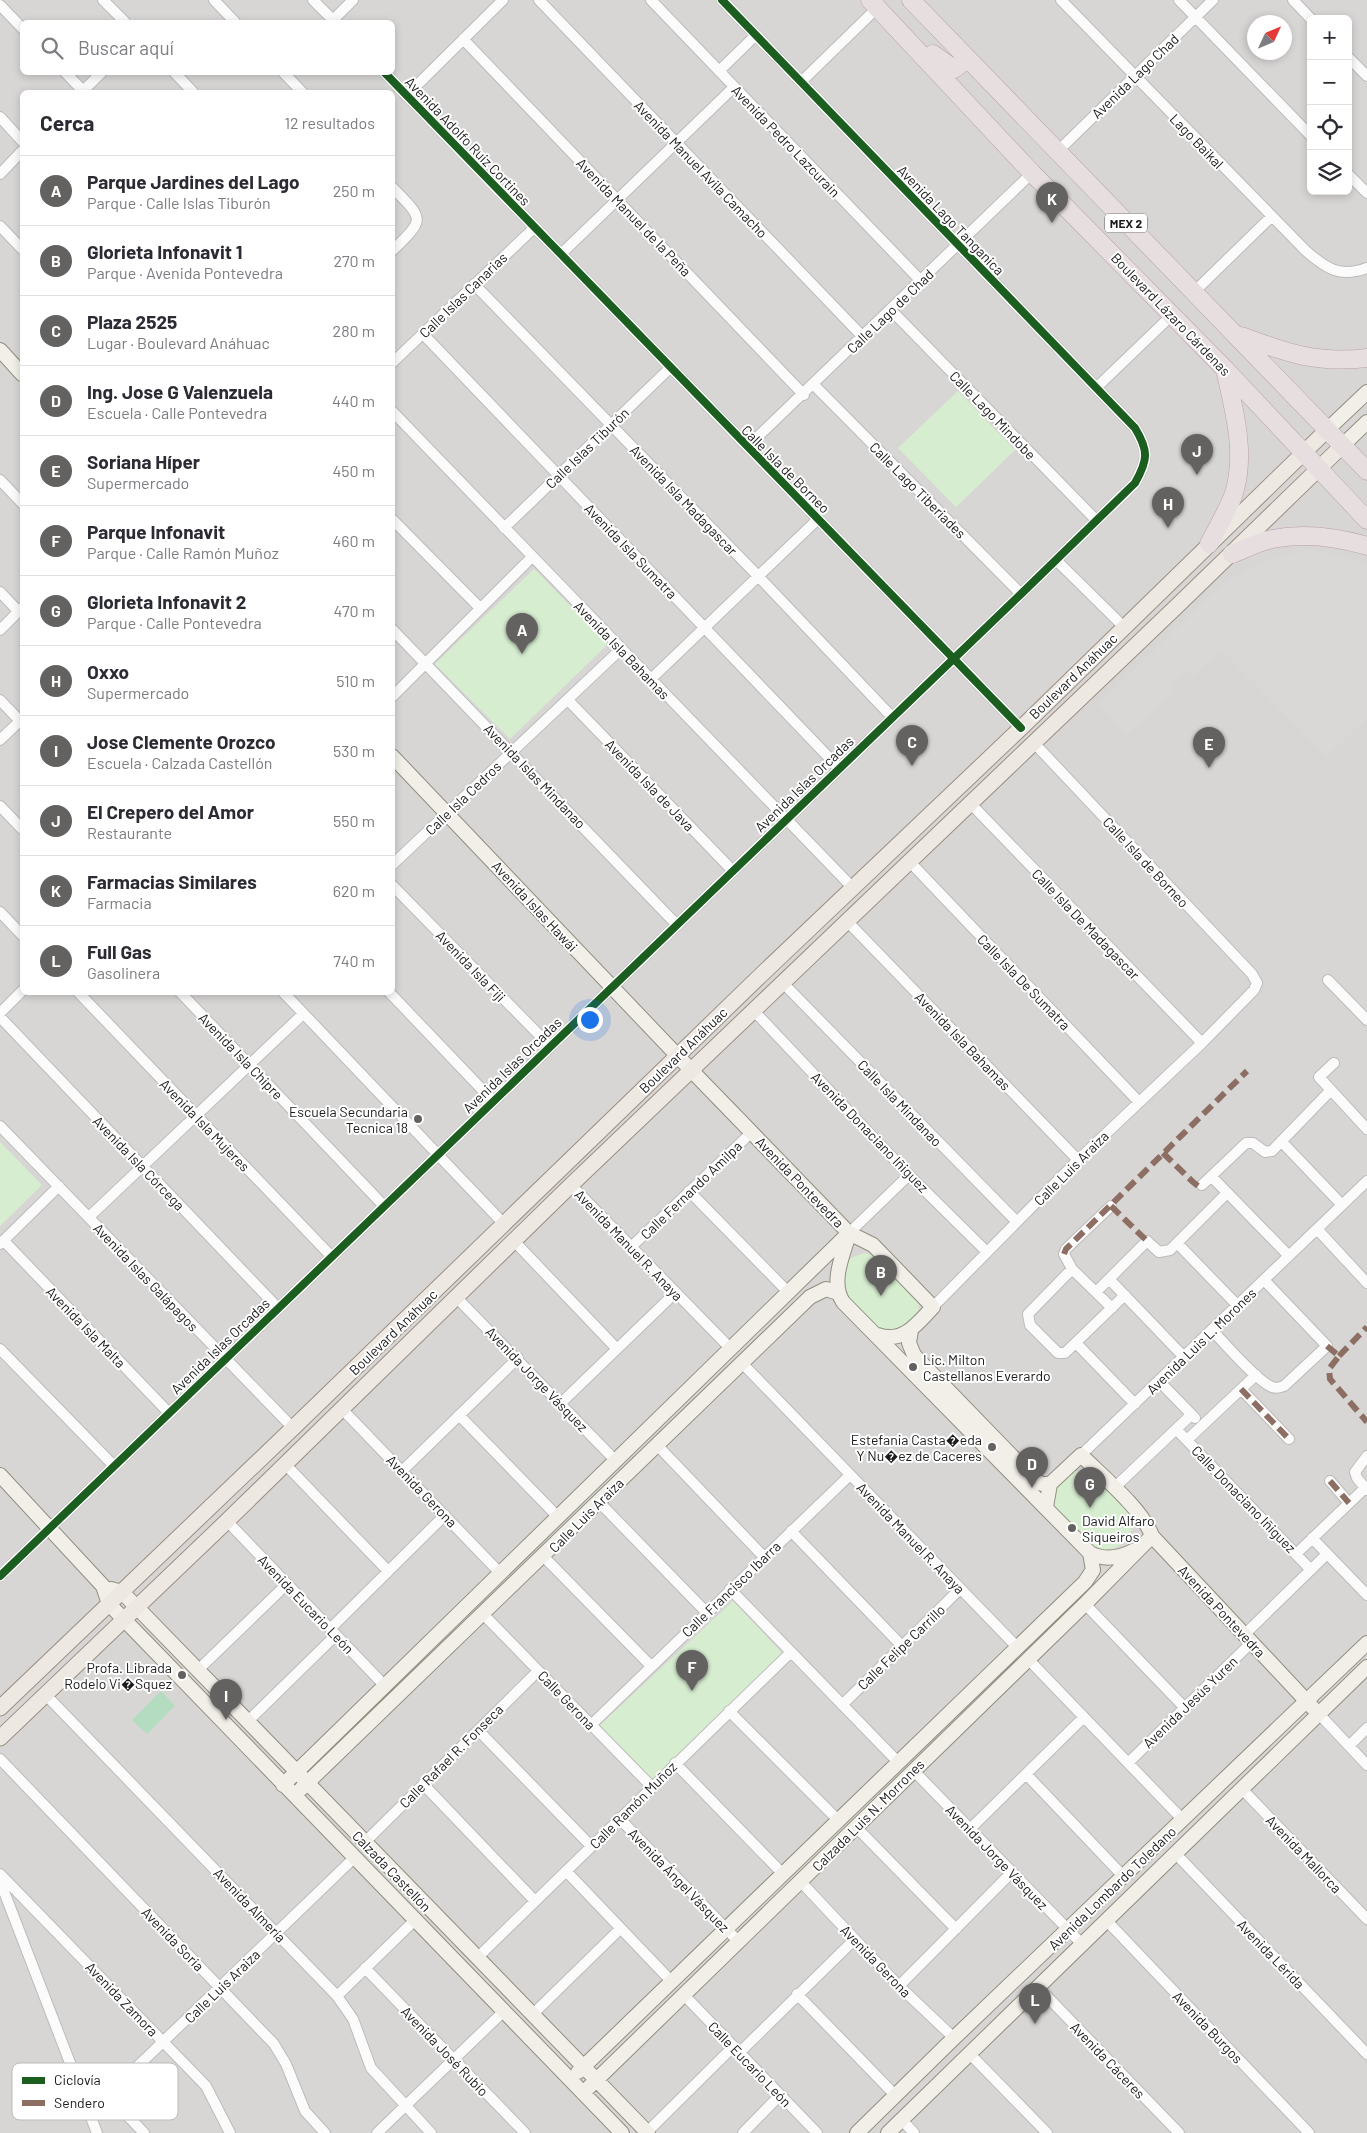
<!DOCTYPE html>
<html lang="es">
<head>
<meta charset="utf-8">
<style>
  body { margin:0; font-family:Barlow,sans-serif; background:#f7f7f7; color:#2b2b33 }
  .controls { position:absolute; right:15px; top:15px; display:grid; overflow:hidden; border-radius:8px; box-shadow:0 2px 8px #0003 }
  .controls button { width:45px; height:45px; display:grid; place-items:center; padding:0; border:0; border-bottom:1px solid #e1e1e2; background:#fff; color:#2b2b33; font:25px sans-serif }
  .compass { position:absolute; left:1247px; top:15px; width:45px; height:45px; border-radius:50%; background:#fff; box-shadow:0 2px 8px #0003; rotate:46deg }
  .you { position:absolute; left:589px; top:1019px; width:18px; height:18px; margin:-12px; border:4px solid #fff; border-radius:50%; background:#1a73e8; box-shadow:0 0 0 8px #1a73e833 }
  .badge { display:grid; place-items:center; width:32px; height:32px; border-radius:50%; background:#636261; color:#fff; font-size:16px; font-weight:700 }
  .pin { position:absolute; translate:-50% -41px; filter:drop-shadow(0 1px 2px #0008) }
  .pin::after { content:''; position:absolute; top:26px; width:18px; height:15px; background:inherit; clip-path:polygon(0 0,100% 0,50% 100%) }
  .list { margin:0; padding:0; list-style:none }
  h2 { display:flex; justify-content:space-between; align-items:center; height:65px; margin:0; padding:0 20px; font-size:21px }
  h2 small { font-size:16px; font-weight:400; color:#7c7c81 }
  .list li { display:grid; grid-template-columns:32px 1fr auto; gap:15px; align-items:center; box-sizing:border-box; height:70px; padding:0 20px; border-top:1px solid #e1e1e2 }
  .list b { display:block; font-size:19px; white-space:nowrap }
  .list p { margin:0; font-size:16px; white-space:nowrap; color:#7c7c81 }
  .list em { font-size:16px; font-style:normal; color:#7c7c81 }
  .icon { flex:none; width:28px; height:28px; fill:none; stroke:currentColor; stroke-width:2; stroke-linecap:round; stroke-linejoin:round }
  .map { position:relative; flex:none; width:1367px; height:2133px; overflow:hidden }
  .search { position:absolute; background:#fff; box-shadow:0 2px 8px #0003; left:20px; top:20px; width:375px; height:55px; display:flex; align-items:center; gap:12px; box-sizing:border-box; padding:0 18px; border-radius:8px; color:#7c7c81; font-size:19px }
  .panel { position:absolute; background:#fff; box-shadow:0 2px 8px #0003; left:20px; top:90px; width:375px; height:905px; border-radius:8px }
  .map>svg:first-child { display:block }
  .residential { fill:#d8d6d5; fill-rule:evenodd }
  .park { fill:#d6edd0 }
  .pitch { fill:#b3dcc1 }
  .parking { fill:#d9d8d7 }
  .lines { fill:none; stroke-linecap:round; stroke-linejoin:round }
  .street-casing { stroke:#bcbbba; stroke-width:12 }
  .secondary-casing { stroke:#908e7e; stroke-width:16 }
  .primary-casing { stroke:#9c8f83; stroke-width:17 }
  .highway-casing { stroke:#ba9eab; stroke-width:19 }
  .street { stroke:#fcfbfb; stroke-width:10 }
  .secondary { stroke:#f2efe9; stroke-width:14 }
  .primary { stroke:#eee8e3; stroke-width:15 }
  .highway { stroke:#e7dee0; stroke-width:18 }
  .quiet { stroke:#8d6e63; stroke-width:6; stroke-dasharray:12 6; stroke-linecap:butt }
  .cycleway-casing { stroke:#fff; stroke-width:11 }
  .cycleway { stroke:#1b5e20; stroke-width:8 }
  .poi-dot { fill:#636261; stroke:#fff; stroke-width:2 }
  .labels { text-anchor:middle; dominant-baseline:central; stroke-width:4; stroke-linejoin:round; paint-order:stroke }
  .shield { fill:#fff; stroke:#5f5f5f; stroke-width:1 }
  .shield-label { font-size:12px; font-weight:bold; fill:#1b1b1b }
  .street-label { font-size:14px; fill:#1b1b1b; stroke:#fff }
  .poi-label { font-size:14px; fill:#1b1b1b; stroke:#fff; text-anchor:end }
  .key { fill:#fff; stroke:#bbb; stroke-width:1 }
  .key-label { font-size:14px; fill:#1b1b1b }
</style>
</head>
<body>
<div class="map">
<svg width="1367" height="2133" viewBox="0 0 1367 2133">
  <rect width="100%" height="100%" fill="#e9e6e3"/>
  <path class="residential" d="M0 0H1367V2133H0ZM1311 19H1348V191H1311ZM22 22H392V72H22ZM1254 22H1284V52H1254ZM22 92H392V992H22Z"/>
  <path class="park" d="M958 391 1015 450 956 507 898 448Z
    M534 569 608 644 510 739 435 664Z
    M0 1142 42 1185 0 1226Z
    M864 1253 881 1258 919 1301 918 1316 904 1331 878 1330 847 1298 842 1271 851 1258Z
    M1073 1471C1092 1469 1122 1497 1129 1514 1140 1540 1116 1552 1094 1551L1052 1506V1489Z
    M733 1601 784 1655 654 1783 598 1727Z"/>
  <path class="pitch" d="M161 1691 175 1706 147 1734 132 1720Z"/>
  <path class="parking" d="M1308 549 1359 561 1367 565V718L1327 756 1221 649 1193 676 1185 669 1169 685 1173 691 1127 734 1099 704 1221 585 1259 563Z"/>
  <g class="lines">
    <g class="street-casing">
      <path id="street" d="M103 0 125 22
        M214 0 235 22
        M313 0 335 22
        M539 0 863 337
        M651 0 921 281
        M1061 0 1306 251C1327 269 1340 278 1367 268
        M1179 0 1311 136
        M1293 0 1311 19
        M0 5 22 28
        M333 20 353 0
        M463 39 804 395
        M1348 57 1367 76
        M719 71 756 35
        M65 72 84 92
        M174 72 193 92
        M283 72 302 92
        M384 72 1021 728
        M801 82 877 8
        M82 92 102 72
        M406 96 503 0
        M0 117 22 141
        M1057 152 1213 0
        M0 174 22 151
        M1348 174 1367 193
        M392 187C424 220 426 218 392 251
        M0 226 22 249
        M561 254 734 87
        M474 284 758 576 892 717
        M1194 292 1271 217
        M891 310 1096 520
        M423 334 839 768
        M392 363 534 228
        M814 385 1021 594
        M1097 387 1172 315
        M392 411 852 887
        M747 447 1032 173
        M0 480 22 503
        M392 519 480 608
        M504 528 670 368
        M1056 560 1124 627
        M0 592 19 612
        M392 629 677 925
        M0 630 22 608
        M651 679 818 519
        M392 697 532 557
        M0 700 22 723
        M568 700 732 870
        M0 740 22 719
        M971 804 1202 1043
        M0 806 22 829
        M910 862 1139 1102
        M392 865 621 649
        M392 885 550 1046
        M0 912 22 935
        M847 921 1078 1160
        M1328 980 1367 1020
        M783 983 1017 1222
        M78 992 332 1257
        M180 992 384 1206
        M283 992 504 1224
        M389 992 493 1101
        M754 1011 909 1175 987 1252
        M0 1013 22 991
        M0 1017 278 1308
        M1334 1063 1319 1077 1367 1129
        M0 1126 293 1428
        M1281 1141 1342 1205
        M1212 1177 1289 1256
        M571 1185 730 1348
        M1202 1185 1246 1143H1253L1265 1152 1272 1151 1330 1091
        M689 1191 788 1292
        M1111 1206 1066 1249 1064 1254 1072 1269 1112 1308
        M89 1217 303 1014
        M1317 1229 1367 1283
        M849 1233 909 1175
        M4 1241 169 1413
        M514 1241 617 1349
        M0 1244 59 1186
        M1178 1244 1238 1306
        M631 1247 752 1132
        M1072 1269 1028 1314 1030 1325 1058 1353H1065L1125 1295
        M1109 1279 1184 1357
        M1096 1292 1147 1241 1159 1252 1170 1250 1227 1193
        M456 1297 616 1461
        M933 1307 1078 1160 1202 1043 1254 990 1257 983 1252 974 1034 743
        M1212 1330C1224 1343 1258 1382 1272 1387 1276 1389 1280 1387 1284 1386L1327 1346 1264 1280
        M1076 1343 1135 1404
        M0 1349 114 1466
        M742 1363 1018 1648
        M1159 1381 1195 1418
        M1241 1389 1289 1439
        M561 1403 675 1293
        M342 1409 501 1574
        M459 1415 559 1518
        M1176 1429 1311 1570
        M1187 1440 1256 1375
        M657 1445 764 1557
        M1081 1455 1367 1181
        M1367 1456 1355 1472 1357 1478 1367 1490
        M285 1464 388 1571
        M402 1471 518 1358
        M1330 1481 1349 1503
        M1114 1488 1191 1415
        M599 1502 706 1612
        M227 1521 385 1686
        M791 1531 902 1646
        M1312 1538 1367 1595
        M1296 1554 1365 1488
        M544 1557 651 1666
        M0 1576 1021 594 1135 483C1148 460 1149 451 1135 428L722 0
        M730 1589 898 1762
        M1085 1604 1185 1708
        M483 1614 651 1786
        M330 1629 445 1515
        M1245 1634 1327 1554
        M1028 1659 1183 1820
        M198 1670 287 1584
        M45 1694 337 1996 353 2019 371 2068 431 2133
        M842 1705 960 1589
        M729 1711 839 1821
        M1319 1714 1367 1765
        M248 1721 336 1635
        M591 1725 850 1475
        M478 1730 591 1846
        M1349 1746 1367 1728
        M0 1759 274 2044 286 2064 305 2111 325 2133
        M675 1763 783 1874
        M1128 1763 1252 1642
        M913 1770 1082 1944
        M1026 1774 1124 1877
        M423 1784 535 1901
        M1242 1789 1367 1919
        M619 1818 739 1942
        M856 1827 956 1929
        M970 1829 1084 1717
        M365 1842 538 1671
        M1176 1854 1367 2054
        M566 1871 672 1982
        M0 1874 206 2086 230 2133
        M0 1881 97 2133
        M801 1882 899 1986 954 2038
        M1106 1920 1309 2133
        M477 1958 790 1653
        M365 1968 525 2133
        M899 1986 1012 1872
        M1037 1986 1179 2133
        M797 1994 896 2096
        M684 1995 817 2133
        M337 1996 414 1921
        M533 2014 620 1929
        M739 2053 855 1939
        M970 2054 1047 2133
        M108 2095 144 2133
        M90 2112 354 1858
        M902 2120 914 2133
        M647 2132 733 2047
        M377 2133 503 2012
        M743 2133 780 2095"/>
    </g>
    <g class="secondary-casing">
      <path id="secondary" d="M0 350 22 374
        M1327 430 1367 392
        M1342 446 1367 422
        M392 756 692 1071 849 1233 873 1245 933 1307C918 1323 903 1344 878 1335
        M849 1234C843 1255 830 1282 843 1302L1090 1553C1105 1561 1120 1558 1135 1550
        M911 1330 909 1343 914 1355 1036 1481 1042 1484H1050
        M0 1475 103 1586 109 1604 622 2133
        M1046 1507 1050 1484 1081 1455C1100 1474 1144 1511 1152 1536L1313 1708
        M111 1589 122 1592 648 2133
        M283 1785 849 1233
        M301 1789 810 1297 826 1289 838 1293
        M578 2072 1085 1582 1093 1570 1090 1553
        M583 2093 1085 1604 1152 1536
        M857 2133 954 2038 1367 1643
        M888 2133 1367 1667"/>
    </g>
    <g class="primary-casing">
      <path id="primary" d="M0 1708 293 1428 760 976 1021 728 1327 430
        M0 1738 227 1521 571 1185 1177 606 1342 446"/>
    </g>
    <g class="highway-casing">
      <path id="highway" d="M870 0 1032 173 1225 369 1367 520
        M911 0 1367 471
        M933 54 954 69 967 59
        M1241 336C1287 353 1317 364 1367 358
        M1209 544C1217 528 1227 512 1233 496 1247 456 1234 409 1225 370
        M1232 554C1245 549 1258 542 1272 539 1303 533 1337 537 1367 546"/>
    </g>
    <use href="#street" class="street"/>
    <use href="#secondary" class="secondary"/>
    <use href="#primary" class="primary"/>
    <use href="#highway" class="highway"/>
    <path class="quiet" d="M1163 1153 1193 1182 1198 1186 1202 1185
      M1111 1206 1147 1241
      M1064 1254 1066 1249 1247 1071
      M1327 1346 1339 1356 1329 1369 1330 1379 1367 1422
      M1339 1356 1367 1327
      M1241 1389 1289 1439
      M1330 1481 1349 1503"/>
    <g class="cycleway-casing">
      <path id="cycleway" d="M384 72 1021 728
        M0 1576 1021 594 1135 483C1148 460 1149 451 1135 428L722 0"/>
    </g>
    <use href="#cycleway" class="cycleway"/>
  </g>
  <g class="poi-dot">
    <circle cx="418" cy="1119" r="5"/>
    <circle cx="913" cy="1367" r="5"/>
    <circle cx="992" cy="1447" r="5"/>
    <circle cx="1072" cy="1528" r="5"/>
    <circle cx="182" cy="1675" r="5"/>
  </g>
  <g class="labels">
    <rect class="shield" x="1105" y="213.5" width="42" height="19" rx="4"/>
    <g class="shield-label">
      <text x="1126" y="223">MEX 2</text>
    </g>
    <g class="street-label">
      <text transform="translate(1135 76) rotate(-44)">Avenida Lago Chad</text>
      <text transform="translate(468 141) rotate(46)">Avenida Adolfo Ruiz Cortines</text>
      <text transform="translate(786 141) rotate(46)">Avenida Pedro Lazcurain</text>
      <text transform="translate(1197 141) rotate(46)">Lago Baikal</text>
      <text transform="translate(701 169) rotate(46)">Avenida Manuel Avila Camacho</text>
      <text transform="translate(634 217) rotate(46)">Avenida Manuel de la Peña</text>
      <text transform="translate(951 220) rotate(46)">Avenida Lago Tanganica</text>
      <text transform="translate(463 295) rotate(-44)">Calle Islas Canarias</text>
      <text transform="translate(890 311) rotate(-44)">Calle Lago de Chad</text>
      <text transform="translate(1171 314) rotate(46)">Boulevard Lázaro Cárdenas</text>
      <text transform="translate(993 415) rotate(46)">Calle Lago Mindobe</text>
      <text transform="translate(587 448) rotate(-44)">Calle Islas Tiburón</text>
      <text transform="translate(786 469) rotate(45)">Calle Isla de Borneo</text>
      <text transform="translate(918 490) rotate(45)">Calle Lago Tiberiades</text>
      <text transform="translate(684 500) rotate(46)">Avenida Isla Madagascar</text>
      <text transform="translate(631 551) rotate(46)">Avenida Isla Sumatra</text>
      <text transform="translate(622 650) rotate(46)">Avenida Isla Bahamas</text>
      <text transform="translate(1073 676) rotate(-44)">Boulevard Anáhuac</text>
      <text transform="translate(535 776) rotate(46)">Avenida Islas Mindanao</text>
      <text transform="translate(804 784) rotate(-44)">Avenida Islas Orcadas</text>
      <text transform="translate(650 785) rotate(46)">Avenida Isla de Java</text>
      <text transform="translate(463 798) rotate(-44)">Calle Isla Cedros</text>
      <text transform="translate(1146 862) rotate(47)">Calle Isla de Borneo</text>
      <text transform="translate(535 906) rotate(47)">Avenida Islas Hawái</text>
      <text transform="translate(1086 924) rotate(46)">Calle Isla De Madagascar</text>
      <text transform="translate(471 966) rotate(46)">Avenida Isla Fiji</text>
      <text transform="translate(1024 982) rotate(46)">Calle Isla De Sumatra</text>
      <text transform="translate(963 1041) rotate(46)">Avenida Isla Bahamas</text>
      <text transform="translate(683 1050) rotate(-44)">Boulevard Anáhuac</text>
      <text transform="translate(241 1056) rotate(46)">Avenida Isla Chipre</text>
      <text transform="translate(512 1065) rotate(-44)">Avenida Islas Orcadas</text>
      <text transform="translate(900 1103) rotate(46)">Calle Isla Mindanao</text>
      <text transform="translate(205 1125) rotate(46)">Avenida Isla Mujeres</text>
      <text transform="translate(870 1132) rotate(46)">Avenida Donaciano Iñiguez</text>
      <text transform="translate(139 1163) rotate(46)">Avenida Isla Córcega</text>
      <text transform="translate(1071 1168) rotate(-45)">Calle Luis Araiza</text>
      <text transform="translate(800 1182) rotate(46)">Avenida Pontevedra</text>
      <text transform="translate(691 1190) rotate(-44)">Calle Fernando Amilpa</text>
      <text transform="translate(629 1245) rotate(46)">Avenida Manuel R. Anaya</text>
      <text transform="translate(146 1277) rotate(46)">Avenida Islas Galápagos</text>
      <text transform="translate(86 1327) rotate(46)">Avenida Isla Malta</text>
      <text transform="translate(393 1332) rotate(-44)">Boulevard Anáhuac</text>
      <text transform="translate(1201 1341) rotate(-44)">Avenida Luis L. Morones</text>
      <text transform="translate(220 1346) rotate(-44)">Avenida Islas Orcadas</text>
      <text transform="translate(537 1379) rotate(46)">Avenida Jorge Vásquez</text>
      <text transform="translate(422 1491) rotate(46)">Avenida Gerona</text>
      <text transform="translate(1244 1499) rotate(46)">Calle Donaciano Iñiguez</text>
      <text transform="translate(586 1515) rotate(-45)">Calle Luis Araiza</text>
      <text transform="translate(911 1538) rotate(46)">Avenida Manuel R. Anaya</text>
      <text transform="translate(731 1589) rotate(-44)">Calle Francisco Ibarra</text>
      <text transform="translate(306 1604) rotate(46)">Avenida Eucario León</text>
      <text transform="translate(1222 1611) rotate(47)">Avenida Pontevedra</text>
      <text transform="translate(901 1647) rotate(-44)">Calle Felipe Carrillo</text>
      <text transform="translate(567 1700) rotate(46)">Calle Gerona</text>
      <text transform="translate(1190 1702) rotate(-44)">Avenida Jesús Yuren</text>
      <text transform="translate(451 1756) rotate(-45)">Calle Rafael R. Fonseca</text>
      <text transform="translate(633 1805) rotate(-45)">Calle Ramón Muñoz</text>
      <text transform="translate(868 1815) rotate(-45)">Calzada Luis N. Morrones</text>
      <text transform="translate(1304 1854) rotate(46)">Avenida Mallorca</text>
      <text transform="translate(997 1857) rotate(46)">Avenida Jorge Vásquez</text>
      <text transform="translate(392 1871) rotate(46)">Calzada Castellón</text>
      <text transform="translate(679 1880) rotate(46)">Avenida Ángel Vásquez</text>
      <text transform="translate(1112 1888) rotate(-44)">Avenida Lombardo Toledano</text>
      <text transform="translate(250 1905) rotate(46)">Avenida Almería</text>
      <text transform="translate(173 1939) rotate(46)">Avenida Soria</text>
      <text transform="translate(1271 1954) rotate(46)">Avenida Lérida</text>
      <text transform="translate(876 1961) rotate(46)">Avenida Gerona</text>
      <text transform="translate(222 1986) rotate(-44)">Calle Luis Araiza</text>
      <text transform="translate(122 1999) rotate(46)">Avenida Zamora</text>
      <text transform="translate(1208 2027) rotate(46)">Avenida Burgos</text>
      <text transform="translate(445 2051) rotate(46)">Avenida José Rubio</text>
      <text transform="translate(1108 2060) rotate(46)">Avenida Cáceres</text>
      <text transform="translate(750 2064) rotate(46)">Calle Eucario León</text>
    </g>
    <g class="poi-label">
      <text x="408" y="1111">Escuela Secundaria<tspan x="408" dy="16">Tecnica 18</tspan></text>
      <text x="923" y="1359" text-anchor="start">Lic. Milton<tspan x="923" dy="16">Castellanos Everardo</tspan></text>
      <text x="982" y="1439">Estefania Casta�eda<tspan x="982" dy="16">Y Nu�ez de Caceres</tspan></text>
      <text x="1082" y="1520" text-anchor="start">David Alfaro<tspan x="1082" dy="16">Siqueiros</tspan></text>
      <text x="172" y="1667">Profa. Librada<tspan x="172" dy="16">Rodelo Vi�Squez</tspan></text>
    </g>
  </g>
  <rect x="12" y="2063" width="166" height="57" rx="8" class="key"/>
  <rect x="22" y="2077" width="23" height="7" fill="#1b5e20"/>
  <rect x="22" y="2100" width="23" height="6" fill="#8d6e63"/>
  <g class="key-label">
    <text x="54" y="2085">Ciclovía</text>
    <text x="54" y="2108">Sendero</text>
  </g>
</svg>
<div class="controls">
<button>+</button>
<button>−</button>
<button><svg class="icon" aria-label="locate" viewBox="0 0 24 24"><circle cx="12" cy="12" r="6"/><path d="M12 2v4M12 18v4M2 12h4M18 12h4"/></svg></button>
<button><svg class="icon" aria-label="layers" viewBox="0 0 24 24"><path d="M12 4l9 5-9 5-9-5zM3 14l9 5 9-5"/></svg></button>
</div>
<svg class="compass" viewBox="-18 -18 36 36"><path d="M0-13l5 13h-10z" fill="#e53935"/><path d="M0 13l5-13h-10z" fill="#7c7c81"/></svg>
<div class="you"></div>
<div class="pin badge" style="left:522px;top:654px">A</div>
<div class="pin badge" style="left:881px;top:1296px">B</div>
<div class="pin badge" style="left:912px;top:766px">C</div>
<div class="pin badge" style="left:1032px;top:1488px">D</div>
<div class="pin badge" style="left:1209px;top:768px">E</div>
<div class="pin badge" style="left:692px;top:1691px">F</div>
<div class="pin badge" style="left:1090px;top:1508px">G</div>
<div class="pin badge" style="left:1168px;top:528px">H</div>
<div class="pin badge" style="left:226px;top:1720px">I</div>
<div class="pin badge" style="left:1197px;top:475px">J</div>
<div class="pin badge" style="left:1052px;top:223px">K</div>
<div class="pin badge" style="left:1035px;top:2024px">L</div>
<div class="search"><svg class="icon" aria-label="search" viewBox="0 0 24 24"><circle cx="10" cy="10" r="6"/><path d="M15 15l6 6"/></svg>Buscar aquí</div>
<section class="panel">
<h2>Cerca<small>12 resultados</small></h2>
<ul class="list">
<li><span class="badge">A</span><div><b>Parque Jardines del Lago</b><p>Parque · Calle Islas Tiburón</p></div><em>250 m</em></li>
<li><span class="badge">B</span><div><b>Glorieta Infonavit 1</b><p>Parque · Avenida Pontevedra</p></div><em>270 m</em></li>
<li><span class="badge">C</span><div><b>Plaza 2525</b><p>Lugar · Boulevard Anáhuac</p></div><em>280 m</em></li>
<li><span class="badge">D</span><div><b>Ing. Jose G Valenzuela</b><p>Escuela · Calle Pontevedra</p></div><em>440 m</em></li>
<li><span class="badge">E</span><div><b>Soriana Híper</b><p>Supermercado</p></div><em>450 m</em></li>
<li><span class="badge">F</span><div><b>Parque Infonavit</b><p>Parque · Calle Ramón Muñoz</p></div><em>460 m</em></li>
<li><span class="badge">G</span><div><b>Glorieta Infonavit 2</b><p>Parque · Calle Pontevedra</p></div><em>470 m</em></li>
<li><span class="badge">H</span><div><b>Oxxo</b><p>Supermercado</p></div><em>510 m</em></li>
<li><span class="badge">I</span><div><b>Jose Clemente Orozco</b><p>Escuela · Calzada Castellón</p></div><em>530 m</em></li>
<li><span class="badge">J</span><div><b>El Crepero del Amor</b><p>Restaurante</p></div><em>550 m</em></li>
<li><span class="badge">K</span><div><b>Farmacias Similares</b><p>Farmacia</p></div><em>620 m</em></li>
<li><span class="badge">L</span><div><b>Full Gas</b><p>Gasolinera</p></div><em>740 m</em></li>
</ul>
</section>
</div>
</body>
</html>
